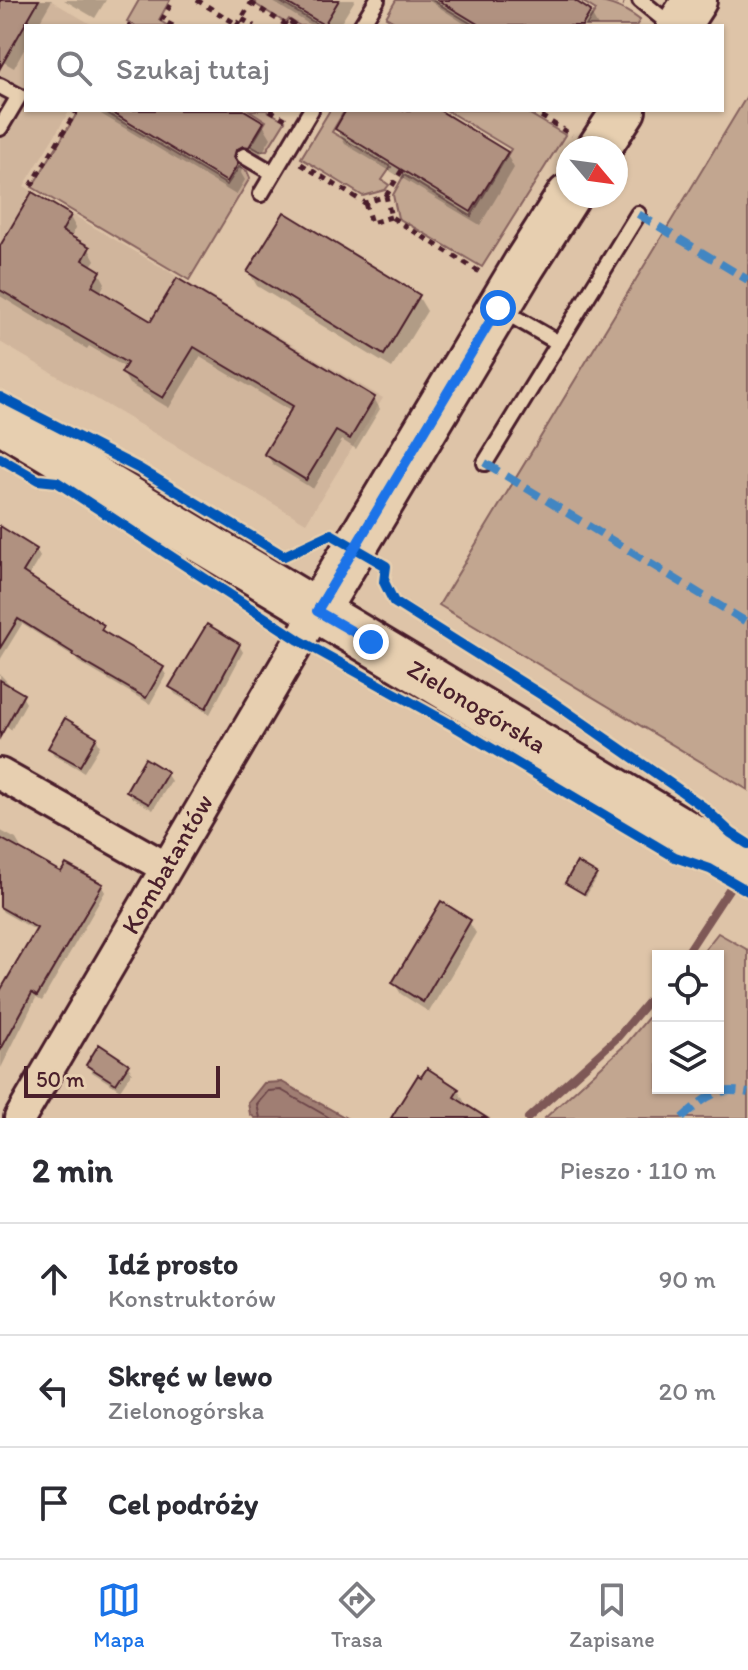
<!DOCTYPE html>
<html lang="pl">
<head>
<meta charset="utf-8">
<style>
  body { margin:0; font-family:Itim,sans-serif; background:#f2f2f3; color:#2b2b33 }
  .controls { position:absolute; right:24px; bottom:24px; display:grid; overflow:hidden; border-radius:0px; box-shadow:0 2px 6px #0004 }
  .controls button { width:72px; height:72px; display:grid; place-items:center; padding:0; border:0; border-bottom:2px solid #e1e1e2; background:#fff; color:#2b2b33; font:40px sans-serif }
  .compass { position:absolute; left:556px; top:136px; width:72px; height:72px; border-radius:50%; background:#fff; box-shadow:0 2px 6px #0004; rotate:119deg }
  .scale { position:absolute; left:24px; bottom:20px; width:196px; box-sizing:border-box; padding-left:8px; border:4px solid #4a1f2b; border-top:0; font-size:22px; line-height:28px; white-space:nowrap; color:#4a1f2b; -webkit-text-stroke:6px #e7cfb0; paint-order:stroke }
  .stop { position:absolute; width:24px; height:24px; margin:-18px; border:6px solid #1a73e8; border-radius:50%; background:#fff }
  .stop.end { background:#1a73e8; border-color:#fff; box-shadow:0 2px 8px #0008 }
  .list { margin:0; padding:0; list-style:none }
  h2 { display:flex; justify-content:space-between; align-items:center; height:104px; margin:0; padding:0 32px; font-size:34px }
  h2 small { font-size:26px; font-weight:400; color:#7c7c81 }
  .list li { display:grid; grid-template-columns:52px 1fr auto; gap:24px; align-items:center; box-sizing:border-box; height:112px; padding:0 32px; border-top:2px solid #e1e1e2 }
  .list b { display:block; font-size:30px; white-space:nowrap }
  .list p { margin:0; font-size:26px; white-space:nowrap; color:#7c7c81 }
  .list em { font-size:26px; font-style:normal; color:#7c7c81 }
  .icon { flex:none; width:44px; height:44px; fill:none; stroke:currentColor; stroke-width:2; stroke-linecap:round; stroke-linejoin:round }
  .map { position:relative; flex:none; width:748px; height:1118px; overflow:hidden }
  .search { position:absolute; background:#fff; box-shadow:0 2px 6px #0004; left:24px; right:24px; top:24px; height:88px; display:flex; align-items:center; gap:20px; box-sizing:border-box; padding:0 28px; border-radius:0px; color:#7c7c81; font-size:30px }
  .sheet { height:440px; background:#fff }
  nav { display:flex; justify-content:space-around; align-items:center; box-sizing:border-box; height:112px; border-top:2px solid #e1e1e2; background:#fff; font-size:22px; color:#7c7c81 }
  nav a { display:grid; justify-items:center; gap:4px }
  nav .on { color:#1a73e8 }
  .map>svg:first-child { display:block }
  .built { fill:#d0b59c }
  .green { fill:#c2a690; stroke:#86625e; stroke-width:2 }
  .water { fill:#a07e73; stroke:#7e5856; stroke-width:2 }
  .shadow { fill:#0003 }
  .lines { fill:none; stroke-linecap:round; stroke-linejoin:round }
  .shore { stroke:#6c4548; stroke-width:2 }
  .stream { stroke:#7e5856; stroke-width:8 }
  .building { fill:#b09180; stroke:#4a1f2b; stroke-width:2 }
  .lane-casing { stroke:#4a1f2b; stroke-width:20 }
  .street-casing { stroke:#4a1f2b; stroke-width:36 }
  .secondary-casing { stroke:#4a1f2b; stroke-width:48 }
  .path { stroke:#4a1f2b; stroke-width:5; stroke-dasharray:6 6; stroke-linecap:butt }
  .lane { stroke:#e7cfb0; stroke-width:14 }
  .street { stroke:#e7cfb0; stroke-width:30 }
  .secondary { stroke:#e7cfb0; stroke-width:42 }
  .quiet { stroke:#4286c2; stroke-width:8; stroke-dasharray:16 8; stroke-linecap:butt }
  .cycleway-casing { stroke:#e7cfb0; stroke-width:15 }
  .cycleway { stroke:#0057b8; stroke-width:10 }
  .route { stroke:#1a73e8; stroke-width:10 }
  .labels { text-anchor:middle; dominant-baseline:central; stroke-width:6; stroke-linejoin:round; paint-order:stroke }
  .street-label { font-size:26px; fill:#4a1f2b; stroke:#e7cfb0 }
</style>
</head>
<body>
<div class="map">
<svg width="748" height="1118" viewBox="0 0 748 1118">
  <rect width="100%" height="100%" fill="#dec4a8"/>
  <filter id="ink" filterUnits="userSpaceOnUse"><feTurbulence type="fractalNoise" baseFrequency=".0125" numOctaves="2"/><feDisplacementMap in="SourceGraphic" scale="16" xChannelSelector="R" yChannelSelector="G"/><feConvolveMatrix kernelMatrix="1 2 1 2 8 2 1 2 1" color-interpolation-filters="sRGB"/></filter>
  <g filter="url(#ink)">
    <path class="built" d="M0 0H50L94 26H26V110H70L24 186 383 398 306 523 0 342Z"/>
    <path class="green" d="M139 0H170L159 20 168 26H136L127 21Z
      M257 0H277L320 26H300L289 19 286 23 255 4Z
      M396 0H432L475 26H401L386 17Z
      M580 0C603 0 622 6 640 20L636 26H586L596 10Z
      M748 94V790L439 605Z
      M79 110H102L227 185 239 167 247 171 250 178 189 280 32 187Z
      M249 110H266L285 121 267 150 260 151 251 146 266 121Z
      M330 110H345L332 132 391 167 382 180 389 185 385 190 363 196 301 158Z
      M446 110H523L565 135 482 267 398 218 393 195 404 175 471 216 511 149Z
      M718 933 748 950V1118H545L627 1043 658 1006V1088H718V956H700Z"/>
    <path class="water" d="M282 1082 346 1118H255L250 1114 248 1103 264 1083Z"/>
    <path class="shadow" d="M0 0H52L37 26H26V46L14 68 0 60Z
      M64 0H106L95 18Z
      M270 0H355L339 26H312Z
      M428 0H570L590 12 598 26H468Z
      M99 110H241L262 123 271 138 257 161 252 160 243 165 241 173 245 180 236 195 101 114Z
      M349 110H435L506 153 514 168 480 225 345 144 337 129Z
      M70 217 76 228 70 238 89 249 95 260 90 267 99 272 105 283 100 293 152 324 374 398 380 409 356 449 342 440 313 489 273 465 267 454 292 412 200 357 169 408 129 384 123 373 126 368 89 346 87 349 0 296V250Z
      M249 272 418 296 427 311 392 368 257 286Z
      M0 528 36 550 40 557 28 577 102 627 106 634 162 668 166 675 150 704 78 662 75 657 22 624 0 660Z
      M239 645 243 652 210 714 175 694 171 687Z
      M0 674 9 684 7 687 22 696 26 703 11 730 0 723Z
      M96 738 100 746 84 772 54 755 50 748Z
      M166 773 171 781 153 810 132 798 128 791Z
      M1 831 16 839 20 846 18 850 62 875 101 885 105 892 42 1001 36 998 1 1068 0 1012 37 931 3 912 0 907Z
      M595 875 597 878 586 896 567 883Z
      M469 922 476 933 429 1012 401 994 394 983Z
      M88 1065H127L132 1072 120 1090 92 1072Z
      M458 1090 464 1101 462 1105 474 1118H395Z"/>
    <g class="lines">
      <path class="shore" d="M260 1118 257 1104 268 1091 281 1090 330 1118"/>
      <path class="stream" d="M685 956 737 877
        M528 1118 618 1037 658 990"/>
    </g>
    <path class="building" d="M0 0H39L0 68Z
      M282 0H339L324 25Z
      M438 0H574L591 11 582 26H481Z
      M108 110H244L264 122 249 147 243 146 236 150 234 157 238 164 227 182Z
      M346 110H439L508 152 471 212 335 129Z
      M32 192 71 215 62 231 90 247 83 260 101 271 92 286 151 321 177 278 375 397 350 439 336 431 306 480 264 454 293 406 194 347 163 398 121 373 127 363 0 290V246Z
      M284 212 420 295 384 355 247 272Z
      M0 526 37 549 23 572 104 625 101 630 164 667 146 698 72 655 73 653 18 619 0 648Z
      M207 624 240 644 206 708 169 687Z
      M0 680 24 694 0 737Z
      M65 718 97 737 80 766 48 748Z
      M145 758 168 772 149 804 126 791Z
      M0 838 61 872 66 864 103 884 37 996 32 993 0 1051V991L37 928 0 907Z
      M577 862 597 874 584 894 565 883Z
      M441 901 471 920 423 1002 392 983Z
      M99 1044 129 1064 116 1084 86 1065Z
      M427 1068 459 1089 454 1097 487 1118H391L418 1075 421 1077Z"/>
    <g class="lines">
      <g class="lane-casing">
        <path id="lane" d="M640 0 672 26
          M361 26 377 0
          M0 86 19 96 0 128
          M244 156 273 173
          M261 194 311 110
          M500 309 559 343
          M485 463 638 214"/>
      </g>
      <g class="street-casing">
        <path id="street" d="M0 774 165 867
          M20 1118 317 611"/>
      </g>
      <g class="secondary-casing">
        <path id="secondary" d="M678 26 695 0
          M599 148 624 110
          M0 421 748 869
          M317 611 524 265 568 196"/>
      </g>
      <path class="path" d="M197 0 238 25
        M612 0 624 4
        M251 3 288 26 290 22 296 26
        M242 19 254 26
        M127 26H131
        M173 26 162 20 173 0
        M237 26 253 0
        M270 110 287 120
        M531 110 572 135
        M301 164 365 203 386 196 391 217 483 274
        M31 186 77 110
        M386 196 402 170
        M365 203 371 223 391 217"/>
      <use href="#lane" class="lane"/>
      <use href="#street" class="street"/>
      <use href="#secondary" class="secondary"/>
      <path class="quiet" d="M638 214 748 280
        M485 463 748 623
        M682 1118C706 1097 716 1086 748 1093"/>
      <g class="cycleway-casing">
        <path id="cycleway" d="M0 397 140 469 284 556 331 534 386 566 384 582 394 602 553 702 674 786 702 806 731 833 748 844
          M0 458 38 480 57 482 299 640 454 726 675 857 710 869 748 891"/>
      </g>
      <use href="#cycleway" class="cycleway"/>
    </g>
  </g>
  <g class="lines" filter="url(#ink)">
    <path class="route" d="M371 642 317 611 498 308"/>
  </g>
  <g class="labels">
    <g class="street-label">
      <text transform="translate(477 706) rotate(31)">Zielonogórska</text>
      <text transform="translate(167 864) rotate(-60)">Kombatantów</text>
    </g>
  </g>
</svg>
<div class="controls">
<button><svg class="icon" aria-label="locate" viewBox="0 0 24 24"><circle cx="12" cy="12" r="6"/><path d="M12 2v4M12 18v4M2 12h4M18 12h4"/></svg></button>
<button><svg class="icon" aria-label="layers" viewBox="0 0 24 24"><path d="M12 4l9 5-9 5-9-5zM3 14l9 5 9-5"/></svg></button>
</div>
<svg class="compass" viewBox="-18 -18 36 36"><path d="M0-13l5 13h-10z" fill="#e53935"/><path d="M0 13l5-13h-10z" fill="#7c7c81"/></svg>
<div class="scale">50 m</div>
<div class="stop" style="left:498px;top:308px"></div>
<div class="stop end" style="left:371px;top:642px"></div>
<div class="search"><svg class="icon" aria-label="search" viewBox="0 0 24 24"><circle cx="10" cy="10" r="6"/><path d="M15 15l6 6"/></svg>Szukaj tutaj</div>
</div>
<section class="sheet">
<h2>2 min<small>Pieszo · 110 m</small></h2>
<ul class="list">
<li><svg class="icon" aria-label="ahead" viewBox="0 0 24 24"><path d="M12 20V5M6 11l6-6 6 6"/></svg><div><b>Idź prosto</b><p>Konstruktorów</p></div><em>90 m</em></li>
<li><svg class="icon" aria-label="left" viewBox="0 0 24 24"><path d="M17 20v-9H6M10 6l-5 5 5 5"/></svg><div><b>Skręć w lewo</b><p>Zielonogórska</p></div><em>20 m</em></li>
<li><svg class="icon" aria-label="arrive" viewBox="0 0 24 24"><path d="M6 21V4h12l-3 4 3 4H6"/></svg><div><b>Cel podróży</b></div></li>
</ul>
</section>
<nav>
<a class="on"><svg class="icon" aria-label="map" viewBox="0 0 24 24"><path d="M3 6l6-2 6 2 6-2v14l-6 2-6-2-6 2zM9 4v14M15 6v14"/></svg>Mapa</a>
<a><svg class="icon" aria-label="directions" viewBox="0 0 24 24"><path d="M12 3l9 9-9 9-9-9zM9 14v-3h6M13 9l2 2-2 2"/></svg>Trasa</a>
<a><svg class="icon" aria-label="saved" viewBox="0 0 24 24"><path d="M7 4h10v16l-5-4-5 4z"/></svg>Zapisane</a>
</nav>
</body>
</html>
